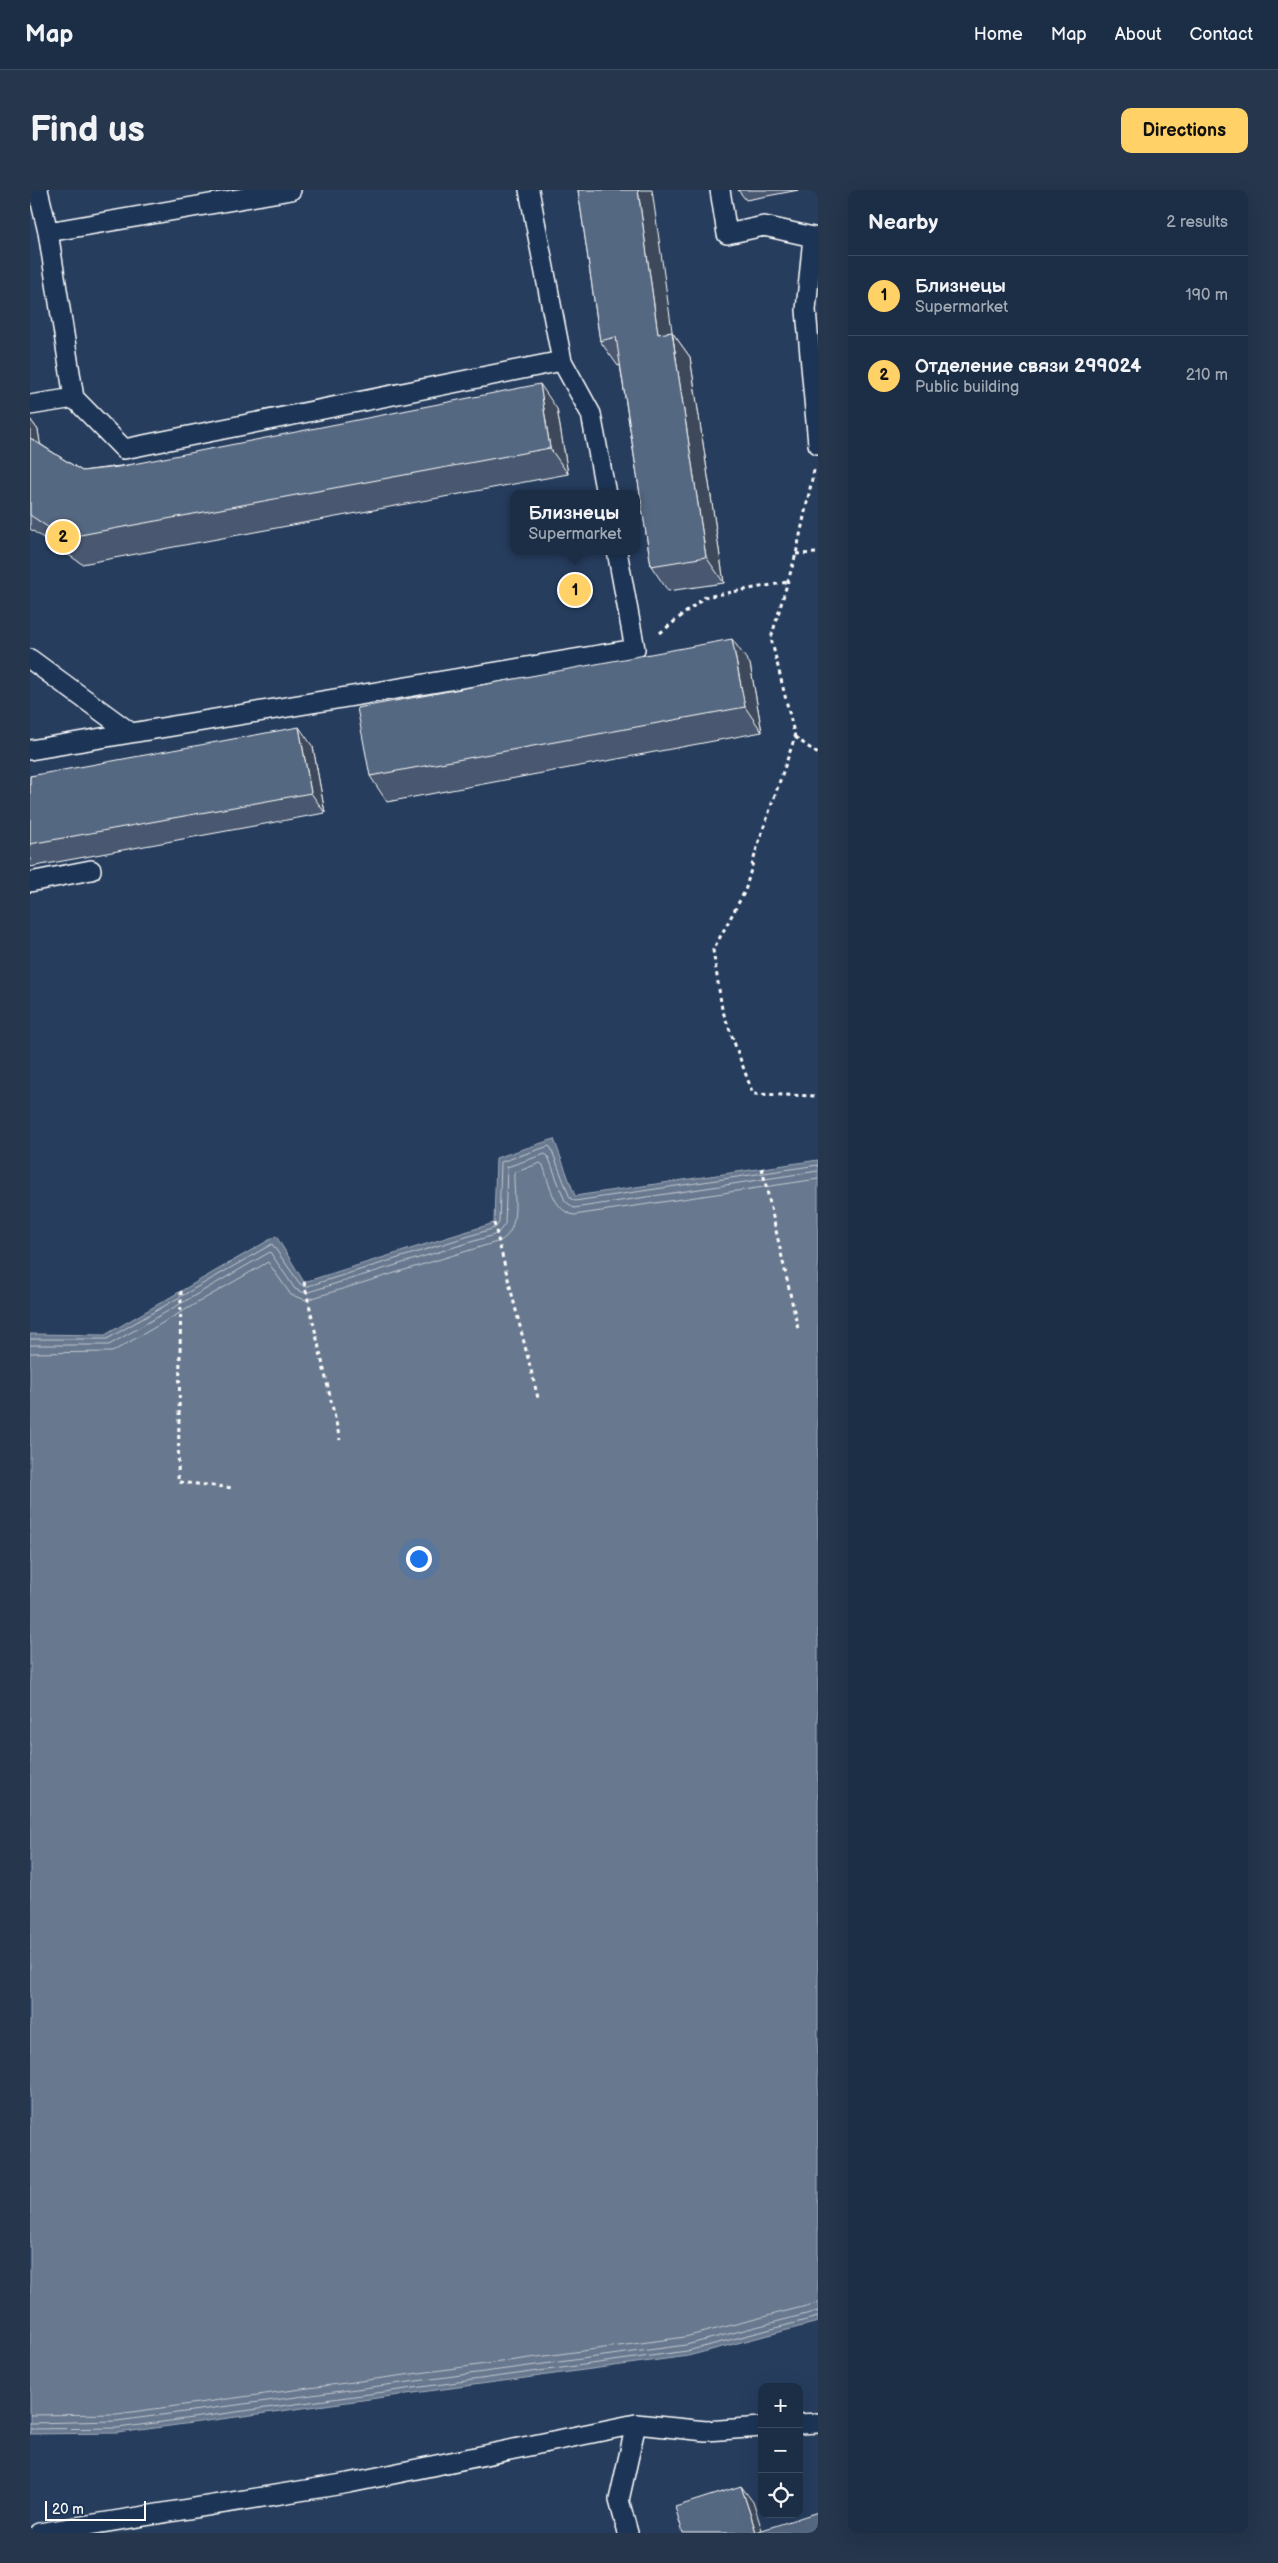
<!DOCTYPE html>
<html lang="en">
<head>
<meta charset="utf-8">
<style>
  body { margin:0; font-family:"Balsamiq Sans",sans-serif; background:#25364d; color:#f1f3f6 }
  .controls { position:absolute; right:15px; bottom:15px; display:grid; overflow:hidden; border-radius:10px; box-shadow:0 5px 20px #0002 }
  .controls button { width:45px; height:45px; display:grid; place-items:center; padding:0; border:0; border-bottom:1px solid #3a4a5f; background:#1c2e46; color:#f1f3f6; font:25px sans-serif }
  .scale { position:absolute; left:15px; bottom:12px; width:101px; box-sizing:border-box; padding-left:5px; border:2px solid #fff; border-top:0; font-size:14px; line-height:18px; white-space:nowrap; color:#fff; -webkit-text-stroke:4px #1d3557; paint-order:stroke }
  .you { position:absolute; left:388px; top:1368px; width:18px; height:18px; margin:-12px; border:4px solid #fff; border-radius:50%; background:#1a73e8; box-shadow:0 0 0 8px #1a73e833 }
  .badge { display:grid; place-items:center; width:32px; height:32px; border-radius:50%; background:#ffd166; color:#111; font-size:16px; font-weight:700 }
  .pin { position:absolute; translate:-50% -50%; border:2px solid #fff; box-shadow:0 1px 5px #0006 }
  .popup { position:absolute; left:480px; top:300px; width:130px; height:65px; box-sizing:border-box; display:grid; place-content:center; border-radius:10px; background:#1c2e46; filter:drop-shadow(0 1px 4px #0005); font-size:16px; white-space:nowrap; color:#a0a8b3 }
  .popup b { font-size:19px; color:#f1f3f6 }
  .popup::after { content:''; position:absolute; left:50%; top:100%; margin-left:-10px; border:10px solid transparent; border-top-color:#1c2e46 }
  .list { margin:0; padding:0; list-style:none }
  h2 { display:flex; justify-content:space-between; align-items:center; height:65px; margin:0; padding:0 20px; font-size:21px }
  h2 small { font-size:16px; font-weight:400; color:#a0a8b3 }
  .list li { display:grid; grid-template-columns:32px 1fr auto; gap:15px; align-items:center; box-sizing:border-box; height:80px; padding:0 20px; border-top:1px solid #3a4a5f }
  .list b { display:block; font-size:19px; white-space:nowrap }
  .list p { margin:0; font-size:16px; white-space:nowrap; color:#a0a8b3 }
  .list em { font-size:16px; font-style:normal; color:#a0a8b3 }
  .icon { flex:none; width:28px; height:28px; fill:none; stroke:currentColor; stroke-width:2; stroke-linecap:round; stroke-linejoin:round }
  .map { position:relative; flex:none; width:788px; height:2343px; overflow:hidden; border-radius:10px }
  header { display:flex; align-items:center; gap:30px; box-sizing:border-box; height:70px; padding:0 25px; background:#1c2e46; border-bottom:1px solid #3a4a5f }
  header strong { font-size:24px }
  nav { display:flex; gap:28px; margin-inline-start:auto; font-size:18px }
  .intro { display:flex; align-items:center; justify-content:space-between; box-sizing:border-box; height:120px; padding:0 30px }
  h1 { margin:0; font-size:35px }
  .button { padding:12px 22px; border-radius:10px; background:#ffd166; color:#111; font-size:18px; font-weight:700 }
  main { display:flex; gap:30px; padding:0 30px }
  aside { flex:1; background:#1c2e46; border-radius:10px; box-shadow:0 5px 20px #0002 }
  .map>svg:first-child { display:block }
  .water { fill:#67788e; stroke:#a4aebb }
  .lines { fill:none; stroke-linecap:round; stroke-linejoin:round }
  .shore { stroke:#c2c9d2; stroke-width:1 }
  .lane-casing { stroke:#fff; stroke-width:22 }
  .path { stroke:#fff; stroke-width:3; stroke-dasharray:4 4; stroke-linecap:butt }
  .lane { stroke:#1d3557; stroke-width:19 }
  .wall { fill:#49596f; stroke:#fff }
  .shaded-wall { fill:#3c485a; stroke:#fff }
  .building { fill:#556781; stroke:#fff }
</style>
</head>
<body>
<header>
<strong>Map</strong>
<nav><a>Home</a><a>Map</a><a>About</a><a>Contact</a></nav>
</header>
<div class="intro"><h1>Find us</h1><a class="button">Directions</a></div>
<main>
<div class="map">
<svg width="788" height="2343" viewBox="0 0 788 2343">
  <rect width="100%" height="100%" fill="#263d5e"/>
  <filter id="ink" filterUnits="userSpaceOnUse"><feTurbulence type="fractalNoise" baseFrequency=".02" numOctaves="2"/><feDisplacementMap in="SourceGraphic" scale="10" xChannelSelector="R" yChannelSelector="G"/><feConvolveMatrix kernelMatrix="1 2 1 2 8 2 1 2 1" color-interpolation-filters="sRGB"/></filter>
  <g filter="url(#ink)">
    <path class="water" d="M524 949 545 1006 788 970V2132L658 2166 88 2243 0 2244V1144L75 1145 246 1046 274 1092 464 1033 466 968Z"/>
    <g class="lines">
      <path class="shore" d="M0 1149H77L242 1054 270 1094 275 1097 465 1038 469 1033 471 972 519 956 521 958 540 1008 545 1011 788 975
        M0 1155H79L240 1062 265 1099 275 1103 467 1044 475 1034 477 977 515 964 518 966 535 1011 544 1018 788 981
        M0 1163 82 1162 238 1072 261 1105 276 1110 470 1051C492 1040 483 1003 484 983L510 973 513 975C519 992 523 1021 544 1025L788 989
        M0 2225 87 2224 655 2147 788 2113
        M0 2233 87 2231 656 2155 788 2121
        M0 2239 88 2238 657 2161 788 2127"/>
      <g class="lane-casing">
        <path id="lane" d="M8 0 18 42 44 208 94 259 532 171 561 224 576 304
          M499 0 532 171
          M690 0 697 44 734 36 783 47 788 51
          M18 42 261 0
          M783 47 776 120 788 254
          M0 215 44 208
          M0 469 101 543 605 459 587 361
          M0 560 101 543
          M0 692 61 680
          M769 2234 788 2233
          M9 2343 319 2293 606 2234 676 2241 732 2237
          M598 2343 589 2310 606 2234"/>
      </g>
      <path class="path" d="M784 280 766 364 741 448 765 547 728 654 715 701 683 760 692 819 723 904 788 906
        M766 364 788 363
        M630 443 675 407 758 392
        M765 547 788 564
        M732 978 768 1139
        M464 1033 508 1208
        M274 1092 310 1250
        M151 1101 148 1292 204 1298"/>
      <use href="#lane" class="lane"/>
    </g>
    <path class="wall" d="M548 0 642 142 660 167 694 393 638 401 621 376 590 175 588 176 570 151Z
      M708 0H769L716 10Z
      M527 219 538 284 52 374 0 339V229L8 240 10 254 52 281Z
      M720 474 732 542 357 612 340 586Z
      M283 557 295 623 0 677V586Z"/>
    <path class="shaded-wall" d="M608 0H622L646 169 628 144Z
      M642 142 660 167 694 393 676 367Z
      M510 194 527 219 538 284 520 258Z
      M0 229 8 240 13 270 0 251Z
      M702 449 720 474 732 542 715 517Z
      M269 537 283 557 295 623 281 603Z
      M711 2296 723 2312 733 2343 726 2342Z"/>
    <path class="building" d="M548 0H608L628 144 642 142 676 367 621 376 586 147 570 151Z
      M510 194 520 258 34 348 0 325V248L52 281 88 277Z
      M702 449 715 517 340 586 327 518Z
      M269 537 281 603 0 654V586Z
      M711 2296 726 2342 788 2322V2343H653L645 2317Z"/>
  </g>
</svg>
<div class="controls">
<button>+</button>
<button>−</button>
<button><svg class="icon" aria-label="locate" viewBox="0 0 24 24"><circle cx="12" cy="12" r="6"/><path d="M12 2v4M12 18v4M2 12h4M18 12h4"/></svg></button>
</div>
<div class="scale">20 m</div>
<div class="you"></div>
<div class="pin badge" style="left:545px;top:400px">1</div>
<div class="popup"><b>Близнецы</b>Supermarket</div>
<div class="pin badge" style="left:33px;top:347px">2</div>
</div>
<aside>
<h2>Nearby<small>2 results</small></h2>
<ul class="list">
<li><span class="badge">1</span><div><b>Близнецы</b><p>Supermarket</p></div><em>190 m</em></li>
<li><span class="badge">2</span><div><b>Отделение связи 299024</b><p>Public building</p></div><em>210 m</em></li>
</ul>
</aside>
</main>
</body>
</html>
